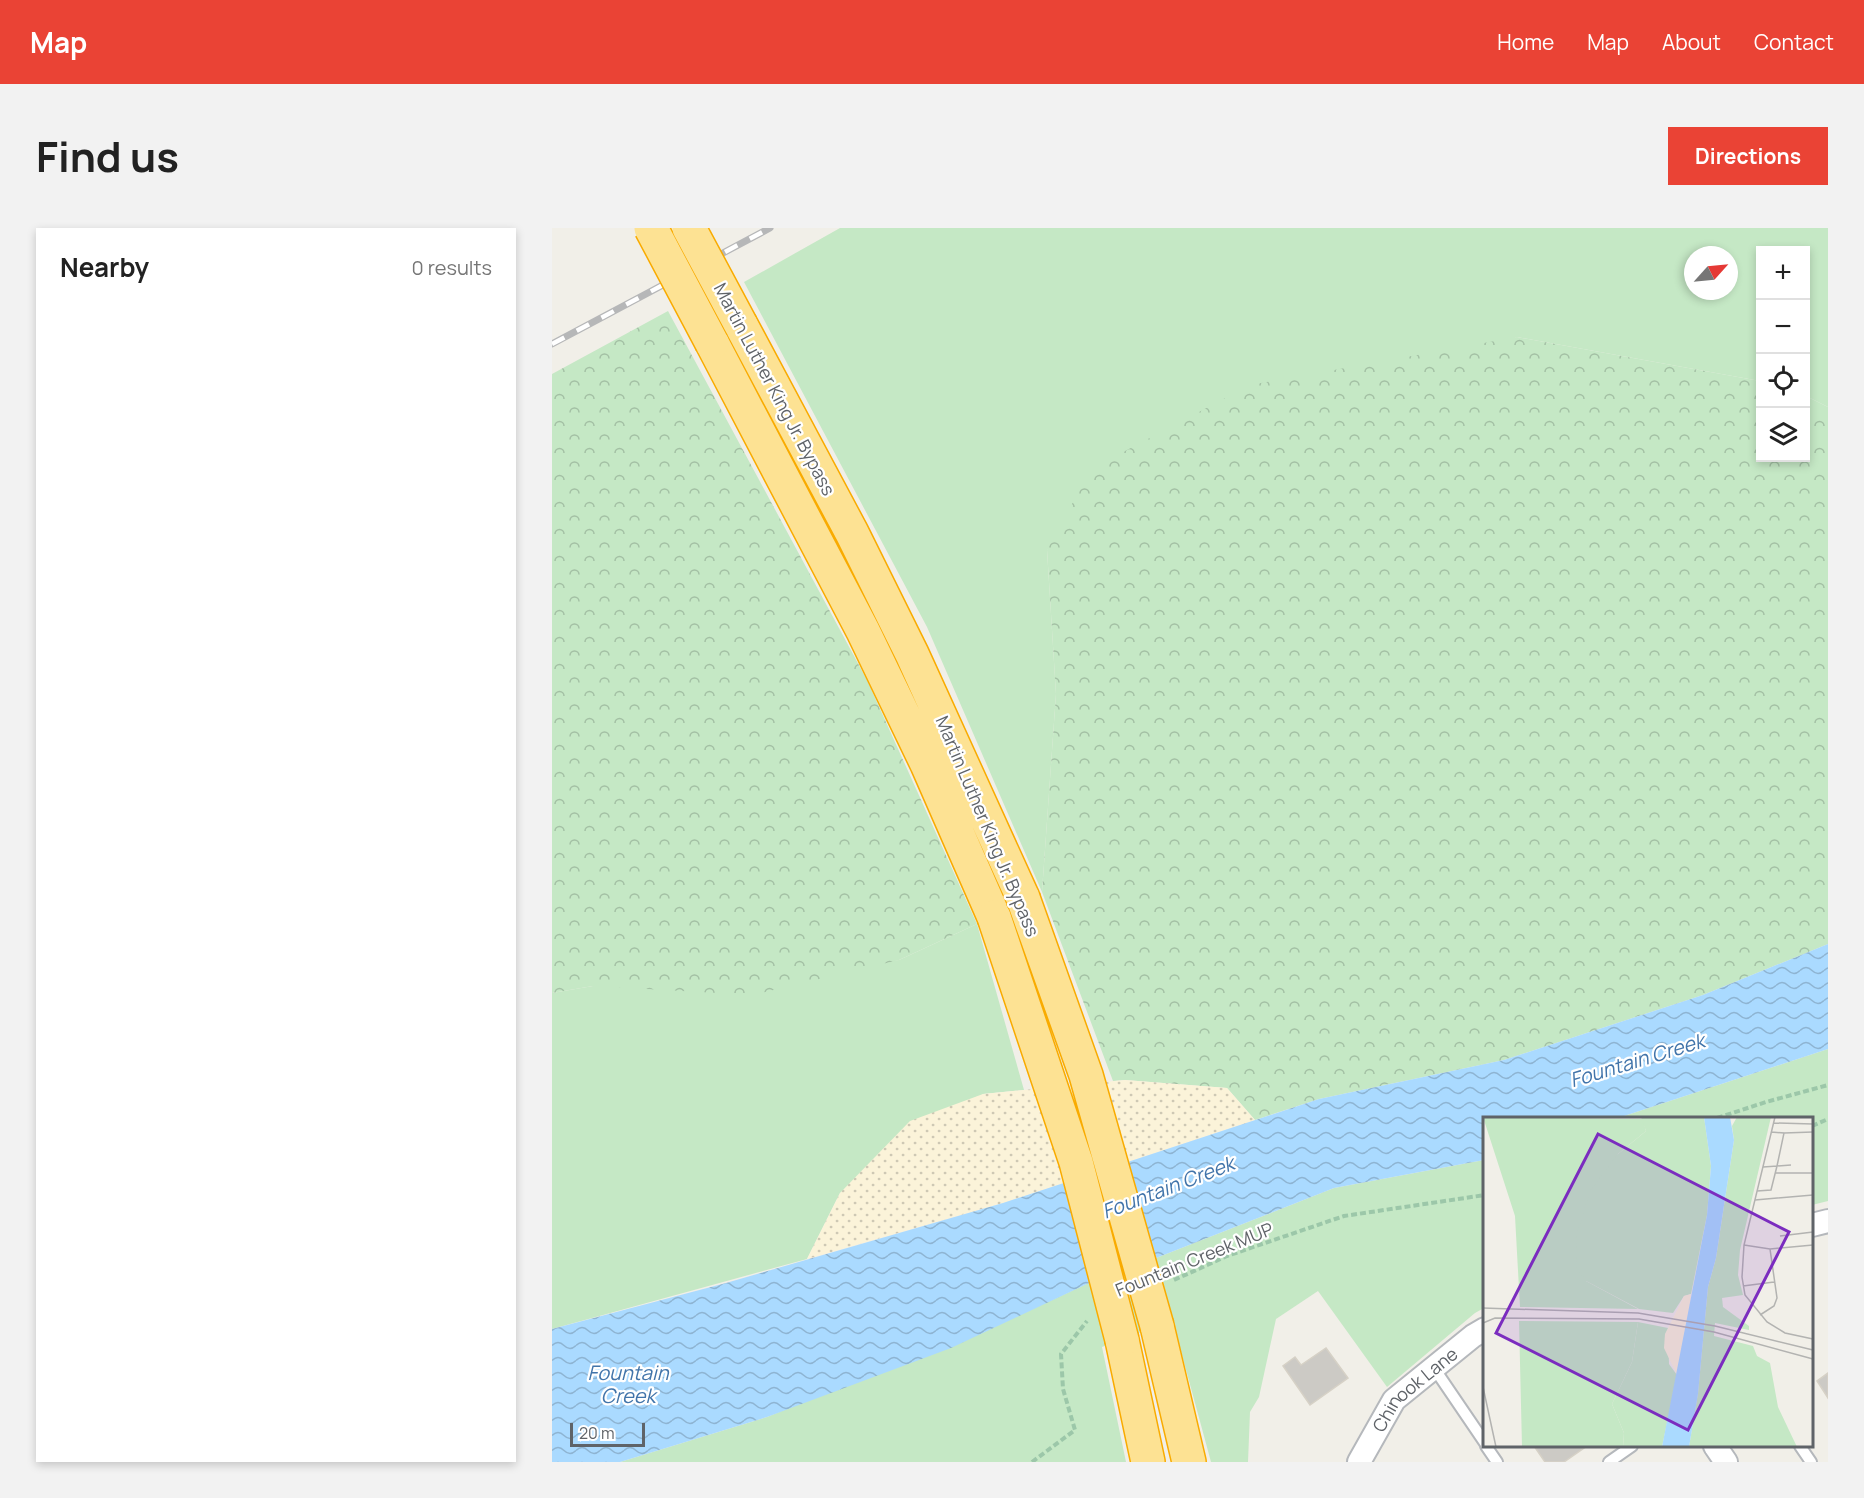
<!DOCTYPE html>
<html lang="en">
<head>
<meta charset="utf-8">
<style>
  body { margin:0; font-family:Manrope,sans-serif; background:#f2f2f2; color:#222 }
  .controls { position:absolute; right:18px; top:18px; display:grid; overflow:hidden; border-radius:0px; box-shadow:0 3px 9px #0003 }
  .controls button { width:54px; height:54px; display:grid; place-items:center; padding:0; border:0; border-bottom:2px solid #e0e0e0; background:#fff; color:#222; font:30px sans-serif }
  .compass { position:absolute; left:1132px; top:18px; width:54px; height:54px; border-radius:50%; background:#fff; box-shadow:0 3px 9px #0003; rotate:63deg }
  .scale { position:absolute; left:18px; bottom:15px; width:75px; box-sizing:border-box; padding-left:6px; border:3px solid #5f6368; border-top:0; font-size:16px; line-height:21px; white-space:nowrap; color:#5f6368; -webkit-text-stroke:4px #fff; paint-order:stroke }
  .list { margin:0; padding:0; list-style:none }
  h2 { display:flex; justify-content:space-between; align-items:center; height:78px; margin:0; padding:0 24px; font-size:26px }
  h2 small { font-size:20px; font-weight:400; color:#767676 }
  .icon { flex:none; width:33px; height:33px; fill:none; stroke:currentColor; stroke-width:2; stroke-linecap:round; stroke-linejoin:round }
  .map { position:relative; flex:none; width:1276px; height:1234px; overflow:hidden; border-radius:0px }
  header { display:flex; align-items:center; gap:36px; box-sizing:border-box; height:84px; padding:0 30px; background:#ea4335; color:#fff }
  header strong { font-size:28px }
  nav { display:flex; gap:33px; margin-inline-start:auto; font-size:21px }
  .intro { display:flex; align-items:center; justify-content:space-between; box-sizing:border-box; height:144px; padding:0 36px }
  h1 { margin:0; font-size:42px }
  .button { padding:15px 27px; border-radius:0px; background:#ea4335; color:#fff; font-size:21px; font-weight:700 }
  main { display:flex; gap:36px; padding:0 36px }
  aside { flex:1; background:#fff; border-radius:0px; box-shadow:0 3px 9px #0003 }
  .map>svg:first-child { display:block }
  .grass { fill:#c5e8c5; fill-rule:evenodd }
  .forest { fill:url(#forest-crowns) }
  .sand { fill:url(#sand-dots) }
  .water { fill:url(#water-waves) }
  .building { fill:#cccac5; stroke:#d6d1c6; stroke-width:1.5 }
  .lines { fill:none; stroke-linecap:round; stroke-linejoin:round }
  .lane-casing { stroke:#b5b8bc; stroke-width:14 }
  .street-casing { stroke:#b5b8bc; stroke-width:26 }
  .highway-casing { stroke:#f9ab00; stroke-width:36 }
  .path { stroke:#9cc7a9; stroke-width:4; stroke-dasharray:6 3; stroke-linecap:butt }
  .lane { stroke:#fff; stroke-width:10 }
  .street { stroke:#fff; stroke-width:22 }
  .highway { stroke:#fde293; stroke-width:33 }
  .rail-casing { stroke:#b6b7b8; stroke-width:7 }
  .rail { stroke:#fff; stroke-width:4.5; stroke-dasharray:14; stroke-linecap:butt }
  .highway-bridge-casing { stroke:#f9ab00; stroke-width:36; stroke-linecap:butt }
  .highway-bridge { stroke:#fde293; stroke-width:33 }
  .labels { text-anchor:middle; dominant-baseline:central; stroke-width:4.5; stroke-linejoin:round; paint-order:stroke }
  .street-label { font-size:18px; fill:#5f6368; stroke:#fff }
  .water-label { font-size:20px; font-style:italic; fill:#4174aa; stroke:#fff }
  .inset-road { fill:none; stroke:#b3b3b1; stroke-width:1.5 }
  .view { fill:#7b2cbf; fill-opacity:0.15; stroke:#7b2cbf; stroke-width:3 }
  .inset-edge { fill:none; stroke:#5f6368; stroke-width:3 }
</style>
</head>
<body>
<header>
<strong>Map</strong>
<nav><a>Home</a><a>Map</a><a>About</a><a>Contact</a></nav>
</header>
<div class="intro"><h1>Find us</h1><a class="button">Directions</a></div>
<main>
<aside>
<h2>Nearby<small>0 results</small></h2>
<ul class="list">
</ul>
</aside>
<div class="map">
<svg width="1276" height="1234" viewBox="0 0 1276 1234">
  <defs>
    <pattern id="forest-crowns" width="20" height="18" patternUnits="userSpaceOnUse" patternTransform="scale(1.5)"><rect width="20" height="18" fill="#c5e8c5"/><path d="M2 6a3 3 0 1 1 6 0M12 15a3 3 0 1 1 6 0" fill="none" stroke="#a3c0a4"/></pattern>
    <pattern id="sand-dots" width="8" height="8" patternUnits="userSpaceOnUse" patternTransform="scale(1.5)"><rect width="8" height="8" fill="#fbf3d9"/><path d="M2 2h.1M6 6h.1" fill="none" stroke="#cec8b4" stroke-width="1.8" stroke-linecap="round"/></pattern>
    <pattern id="water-waves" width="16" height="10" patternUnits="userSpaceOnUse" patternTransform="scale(1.5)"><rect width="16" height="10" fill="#aadaff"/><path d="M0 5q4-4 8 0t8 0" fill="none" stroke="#8eb4d2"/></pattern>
  </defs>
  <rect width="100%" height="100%" fill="#f1efe8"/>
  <path class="grass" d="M288 0H1276V179L1254 168V22H1208V153L965 109 495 322 504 466 490 664 375 399 192 54ZM1141 27H1177V63H1141Z
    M425 696 472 862 431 866 288 965 255 1031 0 1101V765L41 758 347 732Z
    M1276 821V973L1260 977V890H1066Z
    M932 932V1080L923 1085 835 1159 766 1063 724 1091 707 1169 698 1184 696 1234H659L620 1090 605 1098 550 1119 574 1234H68L215 1189 500 1072 554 1047 604 1030 782 960Z"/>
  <path class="forest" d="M116 83 315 452 425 696 347 732 201 767 41 758 0 765V146Z
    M965 109 1208 153V230H1254V168L1276 179V716L1151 767 952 832 767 871 703 892 675 860 573 852 561 853 490 664 504 466 495 322 539 241 698 157Z"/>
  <path class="sand" d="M573 852 675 860 703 892 451 975 255 1031 288 965 358 893 431 866Z"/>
  <path class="water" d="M1276 716V821L1066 890H933L932 932 782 960 604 1030 554 1047 399 1120 215 1189 68 1234H0V1101L174 1055 451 975 767 871 952 832 1151 767Z"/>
  <path class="building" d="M774 1120 796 1150 758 1177 731 1138 743 1129 749 1137Z
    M1276 1145V1170L1265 1153Z
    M982 1218H1035L1012 1234H993Z"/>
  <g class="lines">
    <g class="lane-casing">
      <path id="lane" d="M882 1140 933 1215
        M934 1218 945 1234
        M1248 1218 1259 1234
        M1057 1234 1080 1218"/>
    </g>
    <g class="street-casing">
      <g id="street">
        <path d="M1260 997 1276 993"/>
        <path d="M1163 1218 1174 1234"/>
        <path id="s1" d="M807 1234 842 1172 921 1108 933 1101"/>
      </g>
    </g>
    <g class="highway-casing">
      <path id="highway" d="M189 97 300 305 360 426 471 670
        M160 115 311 403 375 536 442 689
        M605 1098 637 1234
        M570 1112 596 1234"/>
    </g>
    <path class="path" d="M1165 890 1214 874 1276 857
      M1260 898 1276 891
      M622 1052 675 1028 792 988 933 967
      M480 1234 523 1202 511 1161 509 1126 535 1093"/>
    <use href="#lane" class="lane"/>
    <use href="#street" class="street"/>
    <use href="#highway" class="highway"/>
    <g class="rail-casing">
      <path id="rail" d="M0 116 218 0"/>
    </g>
    <use href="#rail" class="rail"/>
    <g class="highway-bridge-casing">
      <path id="highway-bridge" d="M99 0 160 115
        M137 0 189 97
        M471 670 534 847 605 1098
        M442 689 524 934 570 1112"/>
    </g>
    <use href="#highway-bridge" class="highway-bridge"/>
  </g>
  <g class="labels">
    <g class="street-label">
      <text transform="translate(223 161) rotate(62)">Martin Luther King Jr. Bypass</text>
      <text transform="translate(436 598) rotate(67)">Martin Luther King Jr. Bypass</text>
      <text transform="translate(642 1031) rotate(-22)">Fountain Creek MUP</text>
      <text stroke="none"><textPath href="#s1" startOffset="93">Chinook Lane</textPath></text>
    </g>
    <g class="water-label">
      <text transform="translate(1085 832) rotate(-17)">Fountain Creek</text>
      <text transform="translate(616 959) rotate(-21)">Fountain Creek</text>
      <text x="76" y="1144">Fountain<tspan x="76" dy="23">Creek</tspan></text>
    </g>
  </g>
  <g transform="translate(931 889)">
    <rect width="330" height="330" fill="#f1efe8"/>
    <path d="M0 0 160 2 163 14 135 37 103 164 155 192 37 190 32 99ZM254 0H288L257 133 255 158 260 178 239 181 240 190 266 209V213L232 206 231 219 270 229 274 239 287 246 295 290 314 330H206L215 276 225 170 233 141 251 23 249 9ZM155 205 185 211 186 247 194 258 179 330H140L141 316 129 287 149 245Z" fill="#c5e8c5"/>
    <path d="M158 0H221L228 49 224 98 208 177 201 179 190 196 156 192 103 164 94 151 93 120 107 74 135 37 163 14ZM36 204 155 205 149 245 129 287 141 316 140 330H39Z" fill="#c5e8c5"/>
    <path d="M208 177 201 223 194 258 181 231 182 217 201 179Z" fill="#fbf3d9"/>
    <path d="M221 0H247L251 23 233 141 225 170 215 277 206 330H179L224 98 228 49Z" fill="#aadaff"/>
    <path class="inset-road" d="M292 0 261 128 259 160 262 178 284 205 302 216 330 222M291 6 330 7M288 15 301 16 294 49 308 48M301 16 330 15M292 56H330M274 74 288 73 294 49 280 50M272 83 330 78M297 119 330 115M261 128 287 132 330 128M260 169 291 165M0 191 155 196 232 209 330 233M277 198 291 189 294 181 287 132M0 206 12 201 156 202 231 215 330 242M0 270 13 330"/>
    <path class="view" d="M115 17 306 115 205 313 13 216Z"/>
    <rect width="330" height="330" class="inset-edge"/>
  </g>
</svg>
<div class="controls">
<button>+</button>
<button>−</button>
<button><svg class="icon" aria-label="locate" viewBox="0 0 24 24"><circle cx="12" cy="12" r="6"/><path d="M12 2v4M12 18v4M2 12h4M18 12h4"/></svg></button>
<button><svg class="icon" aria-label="layers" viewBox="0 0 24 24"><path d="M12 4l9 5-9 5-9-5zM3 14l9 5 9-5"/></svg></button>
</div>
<svg class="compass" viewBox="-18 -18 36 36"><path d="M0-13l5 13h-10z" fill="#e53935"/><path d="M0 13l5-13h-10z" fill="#767676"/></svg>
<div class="scale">20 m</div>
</div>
</main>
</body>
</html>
